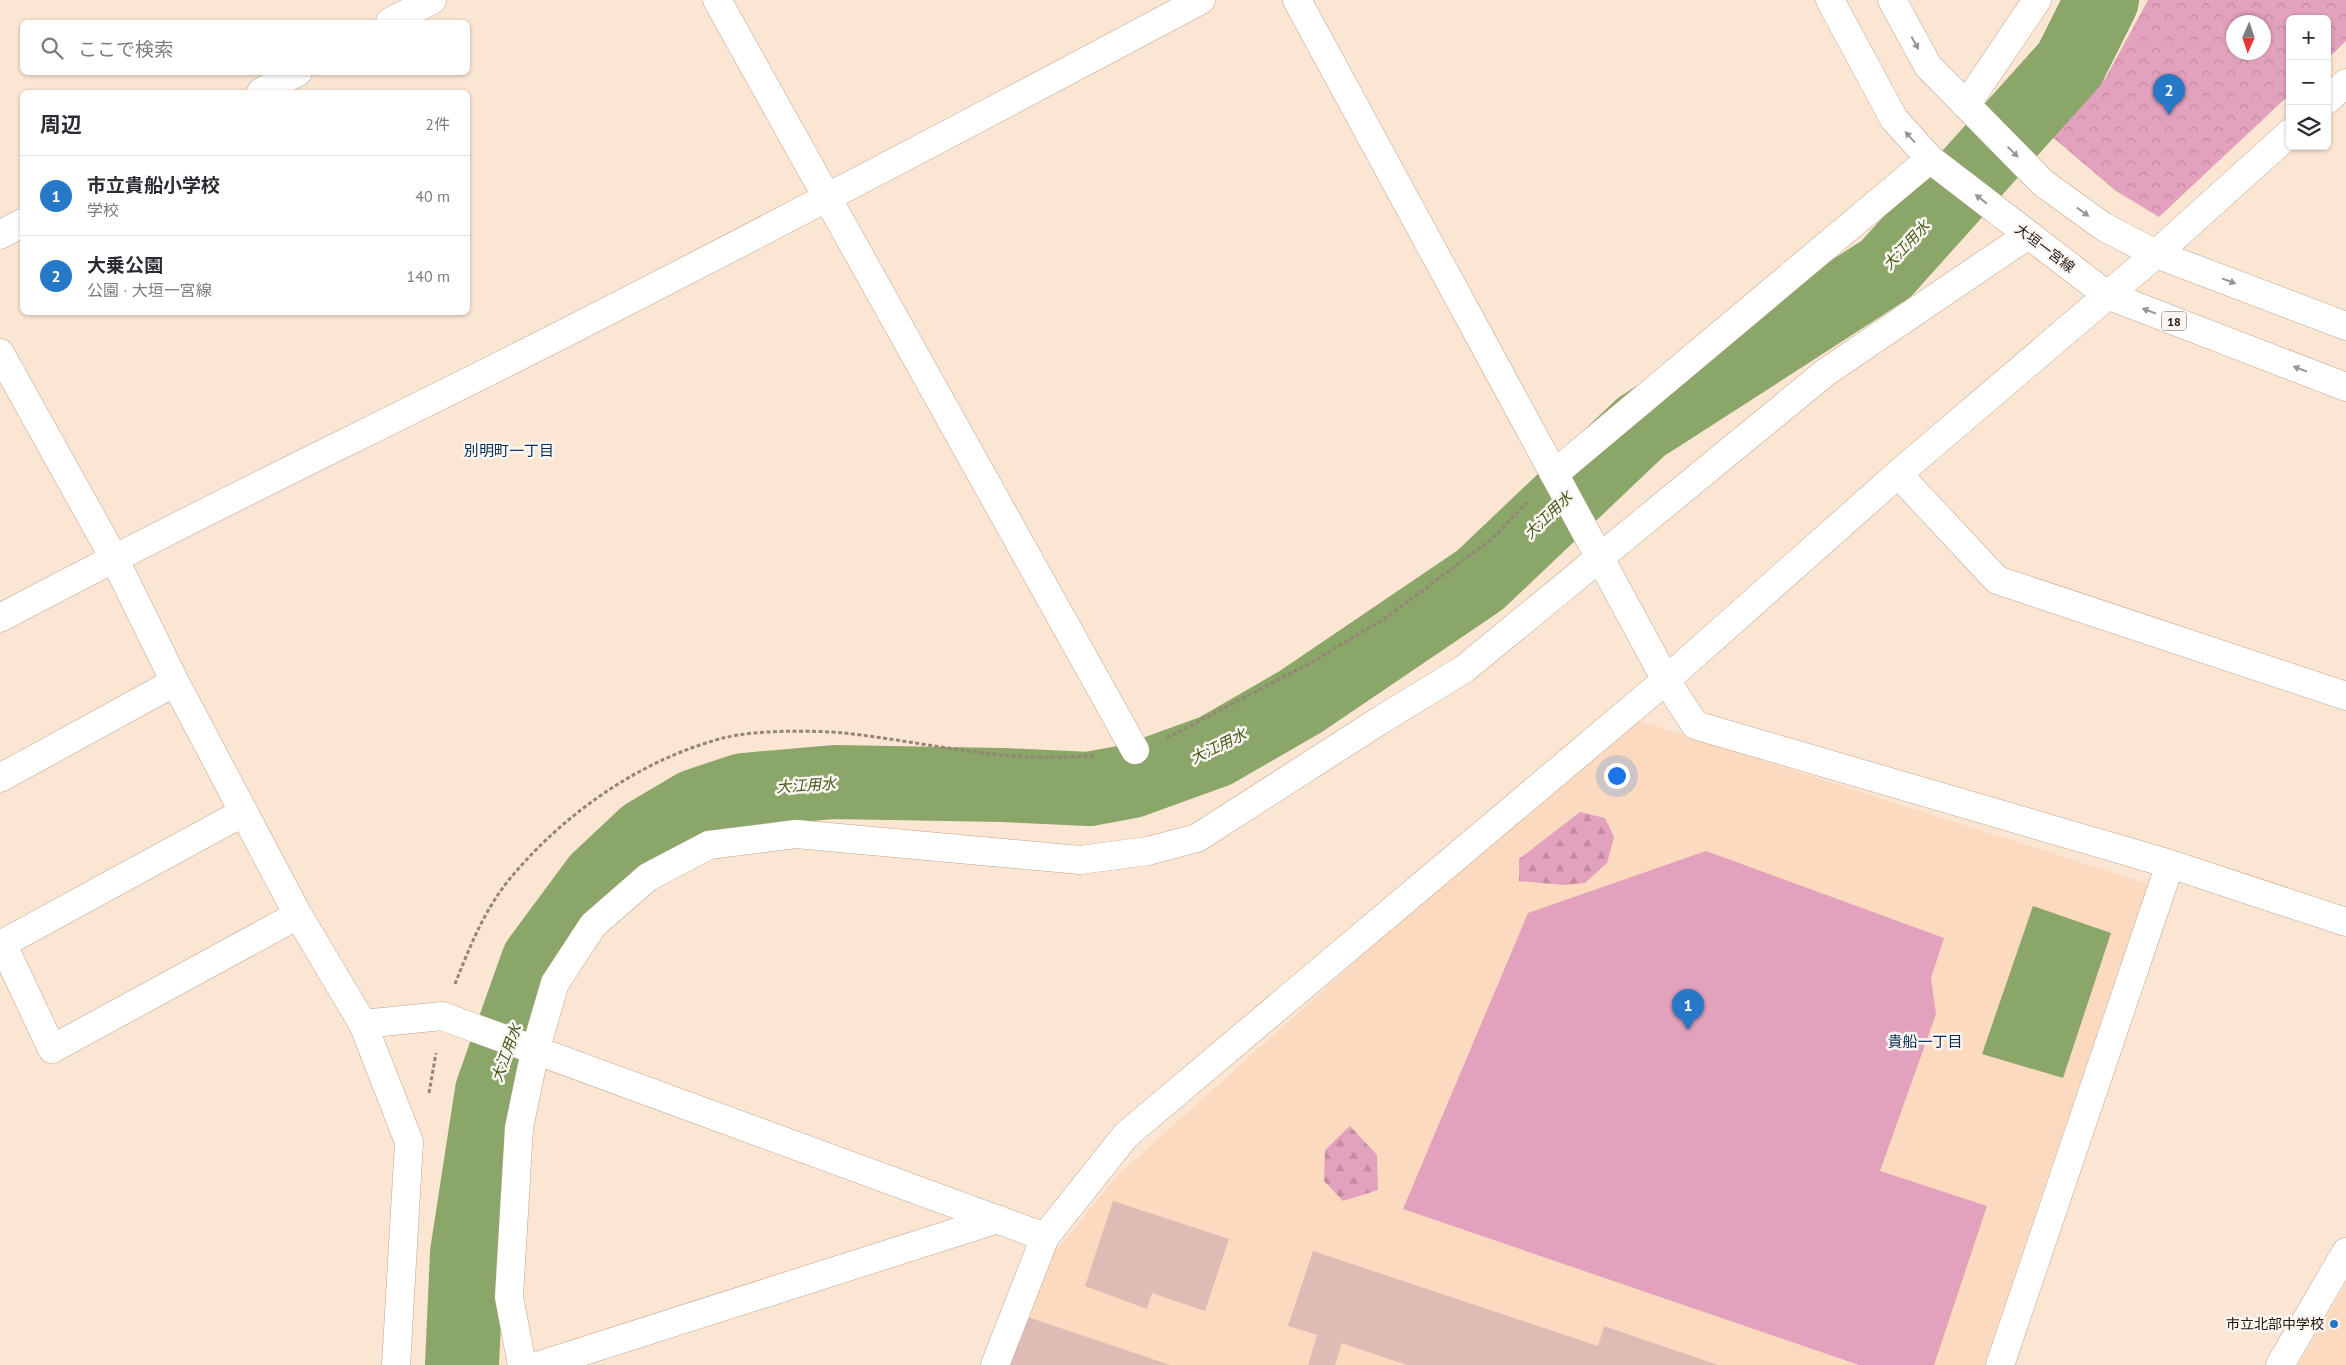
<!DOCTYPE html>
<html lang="ja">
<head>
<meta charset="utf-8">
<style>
  body { margin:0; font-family:"PT Sans","Noto Sans JP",sans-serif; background:#f7f7f7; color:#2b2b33 }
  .controls { position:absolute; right:15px; top:15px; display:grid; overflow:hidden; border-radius:8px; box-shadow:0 1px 4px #0004 }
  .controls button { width:45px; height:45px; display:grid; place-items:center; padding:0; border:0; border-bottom:1px solid #e1e1e2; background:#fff; color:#2b2b33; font:25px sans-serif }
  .compass { position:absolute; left:2226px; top:15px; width:45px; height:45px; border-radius:50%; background:#fff; box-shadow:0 1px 4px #0004; rotate:183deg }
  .you { position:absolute; left:1616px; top:775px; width:18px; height:18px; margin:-12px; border:4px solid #fff; border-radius:50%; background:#1a73e8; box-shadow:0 0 0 8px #1a73e833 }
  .badge { display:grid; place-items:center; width:32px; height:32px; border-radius:50%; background:#2679c7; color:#fff; font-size:16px; font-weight:700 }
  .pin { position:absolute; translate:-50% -41px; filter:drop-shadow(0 1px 2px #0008) }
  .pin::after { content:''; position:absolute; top:26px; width:18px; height:15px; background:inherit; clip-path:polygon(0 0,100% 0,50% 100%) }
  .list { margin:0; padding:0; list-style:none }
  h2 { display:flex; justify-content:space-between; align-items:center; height:65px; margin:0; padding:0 20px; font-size:21px }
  h2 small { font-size:16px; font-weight:400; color:#7c7c81 }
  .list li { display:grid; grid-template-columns:32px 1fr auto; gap:15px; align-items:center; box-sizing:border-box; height:80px; padding:0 20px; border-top:1px solid #e1e1e2 }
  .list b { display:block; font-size:19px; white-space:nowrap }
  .list p { margin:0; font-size:16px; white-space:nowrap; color:#7c7c81 }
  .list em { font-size:16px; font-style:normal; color:#7c7c81 }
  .icon { flex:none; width:28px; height:28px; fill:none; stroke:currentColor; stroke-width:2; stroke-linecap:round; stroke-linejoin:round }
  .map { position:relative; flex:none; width:2346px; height:1365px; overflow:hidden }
  .search { position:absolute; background:#fff; box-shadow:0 1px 4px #0004; left:20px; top:20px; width:450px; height:55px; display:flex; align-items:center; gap:12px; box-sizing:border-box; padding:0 18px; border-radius:8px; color:#7c7c81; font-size:19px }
  .panel { position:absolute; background:#fff; box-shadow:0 1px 4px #0004; left:20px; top:90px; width:450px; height:225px; border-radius:8px }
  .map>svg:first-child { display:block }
  .built { fill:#fcdabf }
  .forest { fill:url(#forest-firs) }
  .park { fill:url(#park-crowns); fill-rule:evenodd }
  .pitch { fill:#e2a1bc }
  .water { fill:#8ba669 }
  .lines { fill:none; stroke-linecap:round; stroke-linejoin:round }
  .river { stroke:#8ba669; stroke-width:74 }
  .building { fill:#dfbbb6 }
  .minor-casing { stroke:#c0a691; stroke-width:29 }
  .tertiary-casing { stroke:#c0a691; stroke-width:29 }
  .primary-casing { stroke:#c0a691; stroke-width:29 }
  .path { stroke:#958577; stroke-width:3; stroke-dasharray:4 2.5; stroke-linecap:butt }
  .minor { stroke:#fff; stroke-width:28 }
  .tertiary { stroke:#fff; stroke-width:28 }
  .primary { stroke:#fff; stroke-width:28 }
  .oneway { fill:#9b9693 }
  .poi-dot { fill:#2679c7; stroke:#fbf5f1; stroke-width:2 }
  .labels { text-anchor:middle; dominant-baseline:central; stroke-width:5; stroke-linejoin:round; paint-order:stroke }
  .shield { fill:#fbf5f1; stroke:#625952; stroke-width:1 }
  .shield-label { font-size:12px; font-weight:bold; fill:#20160e }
  .street-label { font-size:14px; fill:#20160e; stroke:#fbf5f1 }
  .poi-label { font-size:14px; fill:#20160e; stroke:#fbf5f1; text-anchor:end }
  .water-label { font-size:15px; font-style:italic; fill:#415a19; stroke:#fbf5f1 }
  .neighbourhood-label { font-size:15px; fill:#072f55; stroke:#fbf5f1 }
</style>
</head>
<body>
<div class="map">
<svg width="2346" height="1365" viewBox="0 0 2346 1365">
  <defs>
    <pattern id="forest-firs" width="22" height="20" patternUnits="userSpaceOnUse" patternTransform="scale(1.25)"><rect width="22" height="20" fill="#e2a1bc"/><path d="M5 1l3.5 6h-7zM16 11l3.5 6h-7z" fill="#c28aa0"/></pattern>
    <pattern id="park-crowns" width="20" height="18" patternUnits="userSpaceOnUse" patternTransform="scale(1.25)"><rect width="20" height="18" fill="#e2a1bc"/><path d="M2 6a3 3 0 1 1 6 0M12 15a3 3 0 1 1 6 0" fill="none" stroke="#c28aa0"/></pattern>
  </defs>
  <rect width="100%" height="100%" fill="#fbe5d3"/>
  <path class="built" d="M1627 717 2148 884 1984 1365H990L1029 1284 1116 1177Z
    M2346 1284V1365H2298Z"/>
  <path class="forest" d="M1580 812 1605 818 1614 837 1607 863 1585 883 1564 885 1519 881V859Z
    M1350 1126 1377 1155 1378 1190 1343 1201 1324 1181 1325 1150Z"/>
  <path class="park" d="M2148 0H2346V41L2327 59V19H2290V94L2159 217 2116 191 2050 135 2105 79ZM2234 22H2264V52H2234Z"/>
  <path class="pitch" d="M1706 851 1944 938 1931 978 1936 1014 1880 1171 1987 1206 1934 1365H1859L1403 1209 1528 913Z"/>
  <path class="water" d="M2033 906 2111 933 2063 1078 1982 1054Z"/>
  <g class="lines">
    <path class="river" d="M462 1365 467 1253 492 1091 538 961 598 880 646 835 695 806 743 790 834 782 1003 785 1089 789 1132 781 1215 751 1300 702 1480 580 1641 427 1886 269 2070 64 2102 0"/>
  </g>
  <path class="building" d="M1113 1201 1229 1239 1205 1311 1152 1293 1147 1309 1085 1286Z
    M1313 1251 1598 1346 1604 1326 1718 1365H1407L1342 1343 1335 1365H1308L1317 1335 1288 1326Z
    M1022 1315 1170 1365H1005Z"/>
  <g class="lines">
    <g class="minor-casing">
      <path id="minor" d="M717 0 1135 750
        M1297 0 1666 680 1695 725 2170 864 2346 922
        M390 22 432 0
        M261 92 298 72
        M1966 105 2037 0
        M0 235 22 223
        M0 353 114 558 175 682 298 915 363 1024 442 1016 1045 1237
        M1554 474 1930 159
        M1898 474 1997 580 2346 696
        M0 618C186 519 376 429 563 334 777 225 989 113 1201 0
        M0 778 175 682
        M2 943 52 1049 298 915
        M0 945 244 812
        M363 1024 409 1142 396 1365
        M522 1365 509 1297 519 1128 535 1051 555 983 593 925 648 877 709 845 796 834 1080 860 1148 851 1197 838 1379 721 1464 669 1826 372 2028 235
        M540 1365 998 1219
        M2000 1365 2170 864
        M2280 1365 2346 1252"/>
    </g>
    <g class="tertiary-casing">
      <path id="tertiary" d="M2327 100 2346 83
        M995 1365 1045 1237 1126 1135 1666 680 1898 474 2156 254 2290 133"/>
    </g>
    <g class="primary-casing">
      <path id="primary" d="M1830 0 1894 119 1930 159 2107 295 2346 387
        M1892 0 1928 66 2043 183 2104 227 2156 254 2346 326"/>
    </g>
    <path class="path" d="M1167 738 1312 662 1387 617 1493 538 1528 501
      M455 984C470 946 486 906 513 875 567 811 643 759 723 738 754 730 812 730 844 733 927 742 1012 765 1096 755
      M429 1093 436 1053"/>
    <use href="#minor" class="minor"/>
    <use href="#tertiary" class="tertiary"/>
    <use href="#primary" class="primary"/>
  </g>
  <defs><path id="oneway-solid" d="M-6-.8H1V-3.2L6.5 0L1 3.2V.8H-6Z" transform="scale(1.25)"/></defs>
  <g class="oneway">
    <use href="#oneway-solid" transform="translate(1915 43) rotate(61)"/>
    <use href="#oneway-solid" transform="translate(1910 137) rotate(-132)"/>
    <use href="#oneway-solid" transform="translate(2013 152) rotate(45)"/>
    <use href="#oneway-solid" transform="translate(1981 199) rotate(-142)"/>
    <use href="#oneway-solid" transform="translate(2083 212) rotate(36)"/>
    <use href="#oneway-solid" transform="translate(2229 281) rotate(21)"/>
    <use href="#oneway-solid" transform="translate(2149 311) rotate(-159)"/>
    <use href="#oneway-solid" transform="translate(2300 369) rotate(-159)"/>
  </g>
  <circle class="poi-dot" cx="2334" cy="1324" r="5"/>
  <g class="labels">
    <rect class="shield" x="2161.5" y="311.5" width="25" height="19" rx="4"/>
    <g class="shield-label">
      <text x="2174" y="321">18</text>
    </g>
    <g class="street-label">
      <text transform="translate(2045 248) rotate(37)">大垣一宮線</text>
    </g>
    <g class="poi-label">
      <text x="2324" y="1324">市立北部中学校</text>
    </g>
    <g class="water-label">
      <text transform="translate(1906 245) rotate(-47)">大江用水</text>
      <text transform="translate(1548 515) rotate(-44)">大江用水</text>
      <text transform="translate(1218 746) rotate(-26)">大江用水</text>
      <text transform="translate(806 785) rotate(-4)">大江用水</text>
      <text transform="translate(506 1053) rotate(-70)">大江用水</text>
    </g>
    <g class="neighbourhood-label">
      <text x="509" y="450">別明町一丁目</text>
      <text x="1925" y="1041">貴船一丁目</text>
    </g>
  </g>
</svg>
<div class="controls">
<button>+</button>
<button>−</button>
<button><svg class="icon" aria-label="layers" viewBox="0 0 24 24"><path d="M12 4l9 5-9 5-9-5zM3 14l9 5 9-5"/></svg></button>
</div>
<svg class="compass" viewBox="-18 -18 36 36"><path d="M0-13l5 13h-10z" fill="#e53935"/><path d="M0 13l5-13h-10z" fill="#7c7c81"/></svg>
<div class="you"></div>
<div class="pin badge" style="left:1688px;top:1030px">1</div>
<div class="pin badge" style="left:2169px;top:115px">2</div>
<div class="search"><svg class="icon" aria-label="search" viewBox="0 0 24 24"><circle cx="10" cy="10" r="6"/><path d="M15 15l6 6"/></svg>ここで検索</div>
<section class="panel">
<h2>周辺<small>2件</small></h2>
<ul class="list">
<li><span class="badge">1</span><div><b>市立貴船小学校</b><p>学校</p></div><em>40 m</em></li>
<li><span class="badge">2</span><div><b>大乗公園</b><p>公園 · 大垣一宮線</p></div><em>140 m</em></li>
</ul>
</section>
</div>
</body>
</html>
